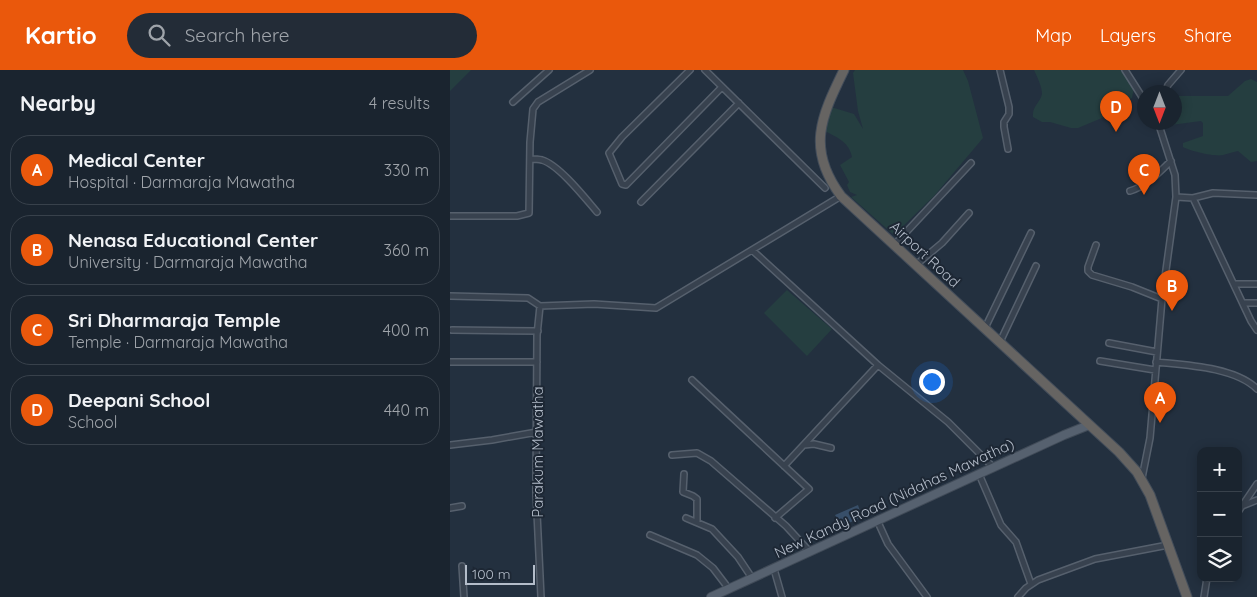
<!DOCTYPE html>
<html lang="en">
<head>
<meta charset="utf-8">
<style>
  body { margin:0; font-family:Quicksand,sans-serif; background:#232c37; color:#f1f3f6 }
  .controls { position:absolute; right:15px; bottom:15px; display:grid; overflow:hidden; border-radius:10px; box-shadow:0 2px 12px #0003 }
  .controls button { width:45px; height:45px; display:grid; place-items:center; padding:0; border:0; border-bottom:1px solid #38414b; background:#1a242f; color:#f1f3f6; font:25px sans-serif }
  .compass { position:absolute; left:687px; top:15px; width:45px; height:45px; border-radius:50%; background:#1a242f; box-shadow:0 2px 12px #0003; rotate:180deg }
  .scale { position:absolute; left:15px; bottom:12px; width:70px; box-sizing:border-box; padding-left:5px; border:2px solid #b4bdca; border-top:0; font-size:14px; line-height:18px; white-space:nowrap; color:#b4bdca; -webkit-text-stroke:4px #1d2734; paint-order:stroke }
  .you { position:absolute; left:481px; top:311px; width:18px; height:18px; margin:-12px; border:4px solid #fff; border-radius:50%; background:#1a73e8; box-shadow:0 0 0 8px #1a73e833 }
  .badge { display:grid; place-items:center; width:32px; height:32px; border-radius:50%; background:#ea580c; color:#fff; font-size:16px; font-weight:700 }
  .pin { position:absolute; translate:-50% -41px; filter:drop-shadow(0 1px 2px #0008) }
  .pin::after { content:''; position:absolute; top:26px; width:18px; height:15px; background:inherit; clip-path:polygon(0 0,100% 0,50% 100%) }
  .list { margin:0; padding:0; list-style:none }
  h2 { display:flex; justify-content:space-between; align-items:center; height:65px; margin:0; padding:0 20px; font-size:21px }
  h2 small { font-size:16px; font-weight:400; color:#9fa4aa }
  .list li { display:grid; grid-template-columns:32px 1fr auto; gap:15px; align-items:center; box-sizing:border-box; height:70px; margin:0 10px 10px; padding:0 10px; border:1px solid #38414b; border-radius:20px }
  .list b { display:block; font-size:19px; white-space:nowrap }
  .list p { margin:0; font-size:16px; white-space:nowrap; color:#9fa4aa }
  .list em { font-size:16px; font-style:normal; color:#9fa4aa }
  .icon { flex:none; width:28px; height:28px; fill:none; stroke:currentColor; stroke-width:2; stroke-linecap:round; stroke-linejoin:round }
  .map { position:relative; flex:none; width:807px; height:527px; overflow:hidden }
  header { display:flex; align-items:center; gap:30px; box-sizing:border-box; height:70px; padding:0 25px; background:#ea580c; color:#fff }
  header strong { font-size:24px }
  nav { display:flex; gap:28px; margin-inline-start:auto; font-size:18px }
  .search { width:350px; height:45px; background:#232c37; display:flex; align-items:center; gap:12px; box-sizing:border-box; padding:0 18px; border-radius:28px; color:#9fa4aa; font-size:19px }
  main { display:flex }
  aside { flex:1; background:#1a242f }
  .map>svg:first-child { display:block }
  .green { fill:#253e40 }
  .water { fill:#384f69 }
  .lines { fill:none; stroke-linecap:round; stroke-linejoin:round }
  .minor-casing { stroke:#56606d; stroke-width:8 }
  .primary-casing { stroke:#414b58; stroke-width:10 }
  .trunk-casing { stroke:#434d5a; stroke-width:11 }
  .minor { stroke:#38424f; stroke-width:5 }
  .primary { stroke:#56616f; stroke-width:8 }
  .trunk { stroke:#666462; stroke-width:9 }
  .labels { text-anchor:middle; dominant-baseline:central; stroke-width:4; stroke-linejoin:round; paint-order:stroke }
  .street-label { font-size:15px; fill:#b4bdca; stroke:#1d2734 }
</style>
</head>
<body>
<header>
<strong>Kartio</strong>
<div class="search"><svg class="icon" aria-label="search" viewBox="0 0 24 24"><circle cx="10" cy="10" r="6"/><path d="M15 15l6 6"/></svg>Search here</div>
<nav><a>Map</a><a>Layers</a><a>Share</a></nav>
</header>
<main>
<aside>
<h2>Nearby<small>4 results</small></h2>
<ul class="list">
<li><span class="badge">A</span><div><b>Medical Center</b><p>Hospital · Darmaraja Mawatha</p></div><em>330 m</em></li>
<li><span class="badge">B</span><div><b>Nenasa Educational Center</b><p>University · Darmaraja Mawatha</p></div><em>360 m</em></li>
<li><span class="badge">C</span><div><b>Sri Dharmaraja Temple</b><p>Temple · Darmaraja Mawatha</p></div><em>400 m</em></li>
<li><span class="badge">D</span><div><b>Deepani School</b><p>School</p></div><em>440 m</em></li>
</ul>
</aside>
<div class="map">
<svg width="807" height="527" viewBox="0 0 807 527">
  <rect width="100%" height="100%" fill="#23303f"/>
  <path class="green" d="M0 0H21L0 21Z
    M405 0H513L518 11 533 68 484 126 444 165 401 127 407 125 400 122 397 115 399 112 390 95 402 87C399 72 388 68 375 61L381 37 404 44 413 59 408 41 403 3Z
    M584 0H675L685 13 682 28 662 38 659 45 628 58H621L600 52H592L583 47C582 36 590 33 592 24 592 16 587 7 584 0Z
    M801 9 807 12V91L801 92 788 81C782 82 778 84 773 85 765 87 740 81 733 77V73L753 66V53L751 51 721 55 718 53 724 52 725 26H778L795 11Z
    M337 220 382 259 357 286 314 243Z"/>
  <path class="water" d="M408 435 412 447 390 457V453L385 445Z"/>
  <g class="lines">
    <g class="minor-casing">
      <path id="minor" d="M240 0 172 67 159 83 172 114 176 115 272 17
        M255 0 375 118
        M550 0 559 37V44L554 52V57L558 79
        M675 0 694 30
        M715 22 718 15 731 0
        M63 32 99 0
        M80 89C83 89 88 89 92 90 109 95 135 128 147 142
        M680 121C697 116 708 103 721 91
        M726 127 743 128 801 251 807 260
        M743 128 763 123 807 125
        M191 132 289 33
        M0 146H67L79 143 80 72 83 39 88 32 140 0
        M445 174 521 93
        M646 175 638 197V201L642 205 682 217 712 229
        M302 180 428 295 498 352 543 397
        M467 194 492 173 519 143
        M785 214H807
        M0 226 78 228 90 236 144 234 206 238 391 126
        M793 233H807
        M90 236 87 265 86 422 91 527
        M535 258 581 163
        M2 260 88 261
        M550 272 586 196
        M659 273 707 282
        M650 291 705 300
        M0 292H87
        M706 292C735 295 785 297 807 319
        M242 310 359 419 325 448
        M0 375 42 370 87 362
        M354 375 364 374 381 378
        M222 385 247 383 261 391 336 456 360 482
        M334 396 428 295
        M234 404 233 422 243 426 247 429V452
        M529 404 551 455 566 472 581 514
        M692 408 700 368 712 229 726 127 725 105 708 52
        M792 436 807 430
        M0 438 12 436
        M788 442 807 414
        M236 448 262 459 288 487 302 508
        M427 450 438 474 477 527
        M200 465 247 485 263 498 279 519
        M12 496 14 527
        M324 499 332 527
        M568 527 576 518 588 510 645 489 718 475
        M754 527 757 508"/>
    </g>
    <g class="primary-casing">
      <path id="primary" d="M261 527 614 365 639 355"/>
    </g>
    <g class="trunk-casing">
      <path id="trunk" d="M394 0C371 47 356 79 391 126L669 382 687 402 700 425 737 527"/>
    </g>
    <use href="#minor" class="minor"/>
    <use href="#primary" class="primary"/>
    <use href="#trunk" class="trunk"/>
  </g>
  <g class="labels">
    <g class="street-label">
      <text transform="translate(475 184) rotate(43)">Airport Road</text>
      <text transform="translate(87 382) rotate(-90)">Parakum Mawatha</text>
      <text transform="translate(444 428) rotate(-25)">New Kandy Road (Nidahas Mawatha)</text>
    </g>
  </g>
</svg>
<div class="controls">
<button>+</button>
<button>−</button>
<button><svg class="icon" aria-label="layers" viewBox="0 0 24 24"><path d="M12 4l9 5-9 5-9-5zM3 14l9 5 9-5"/></svg></button>
</div>
<svg class="compass" viewBox="-18 -18 36 36"><path d="M0-13l5 13h-10z" fill="#e53935"/><path d="M0 13l5-13h-10z" fill="#9fa4aa"/></svg>
<div class="scale">100 m</div>
<div class="you"></div>
<div class="pin badge" style="left:710px;top:353px">A</div>
<div class="pin badge" style="left:722px;top:241px">B</div>
<div class="pin badge" style="left:694px;top:125px">C</div>
<div class="pin badge" style="left:666px;top:62px">D</div>
</div>
</main>
</body>
</html>
